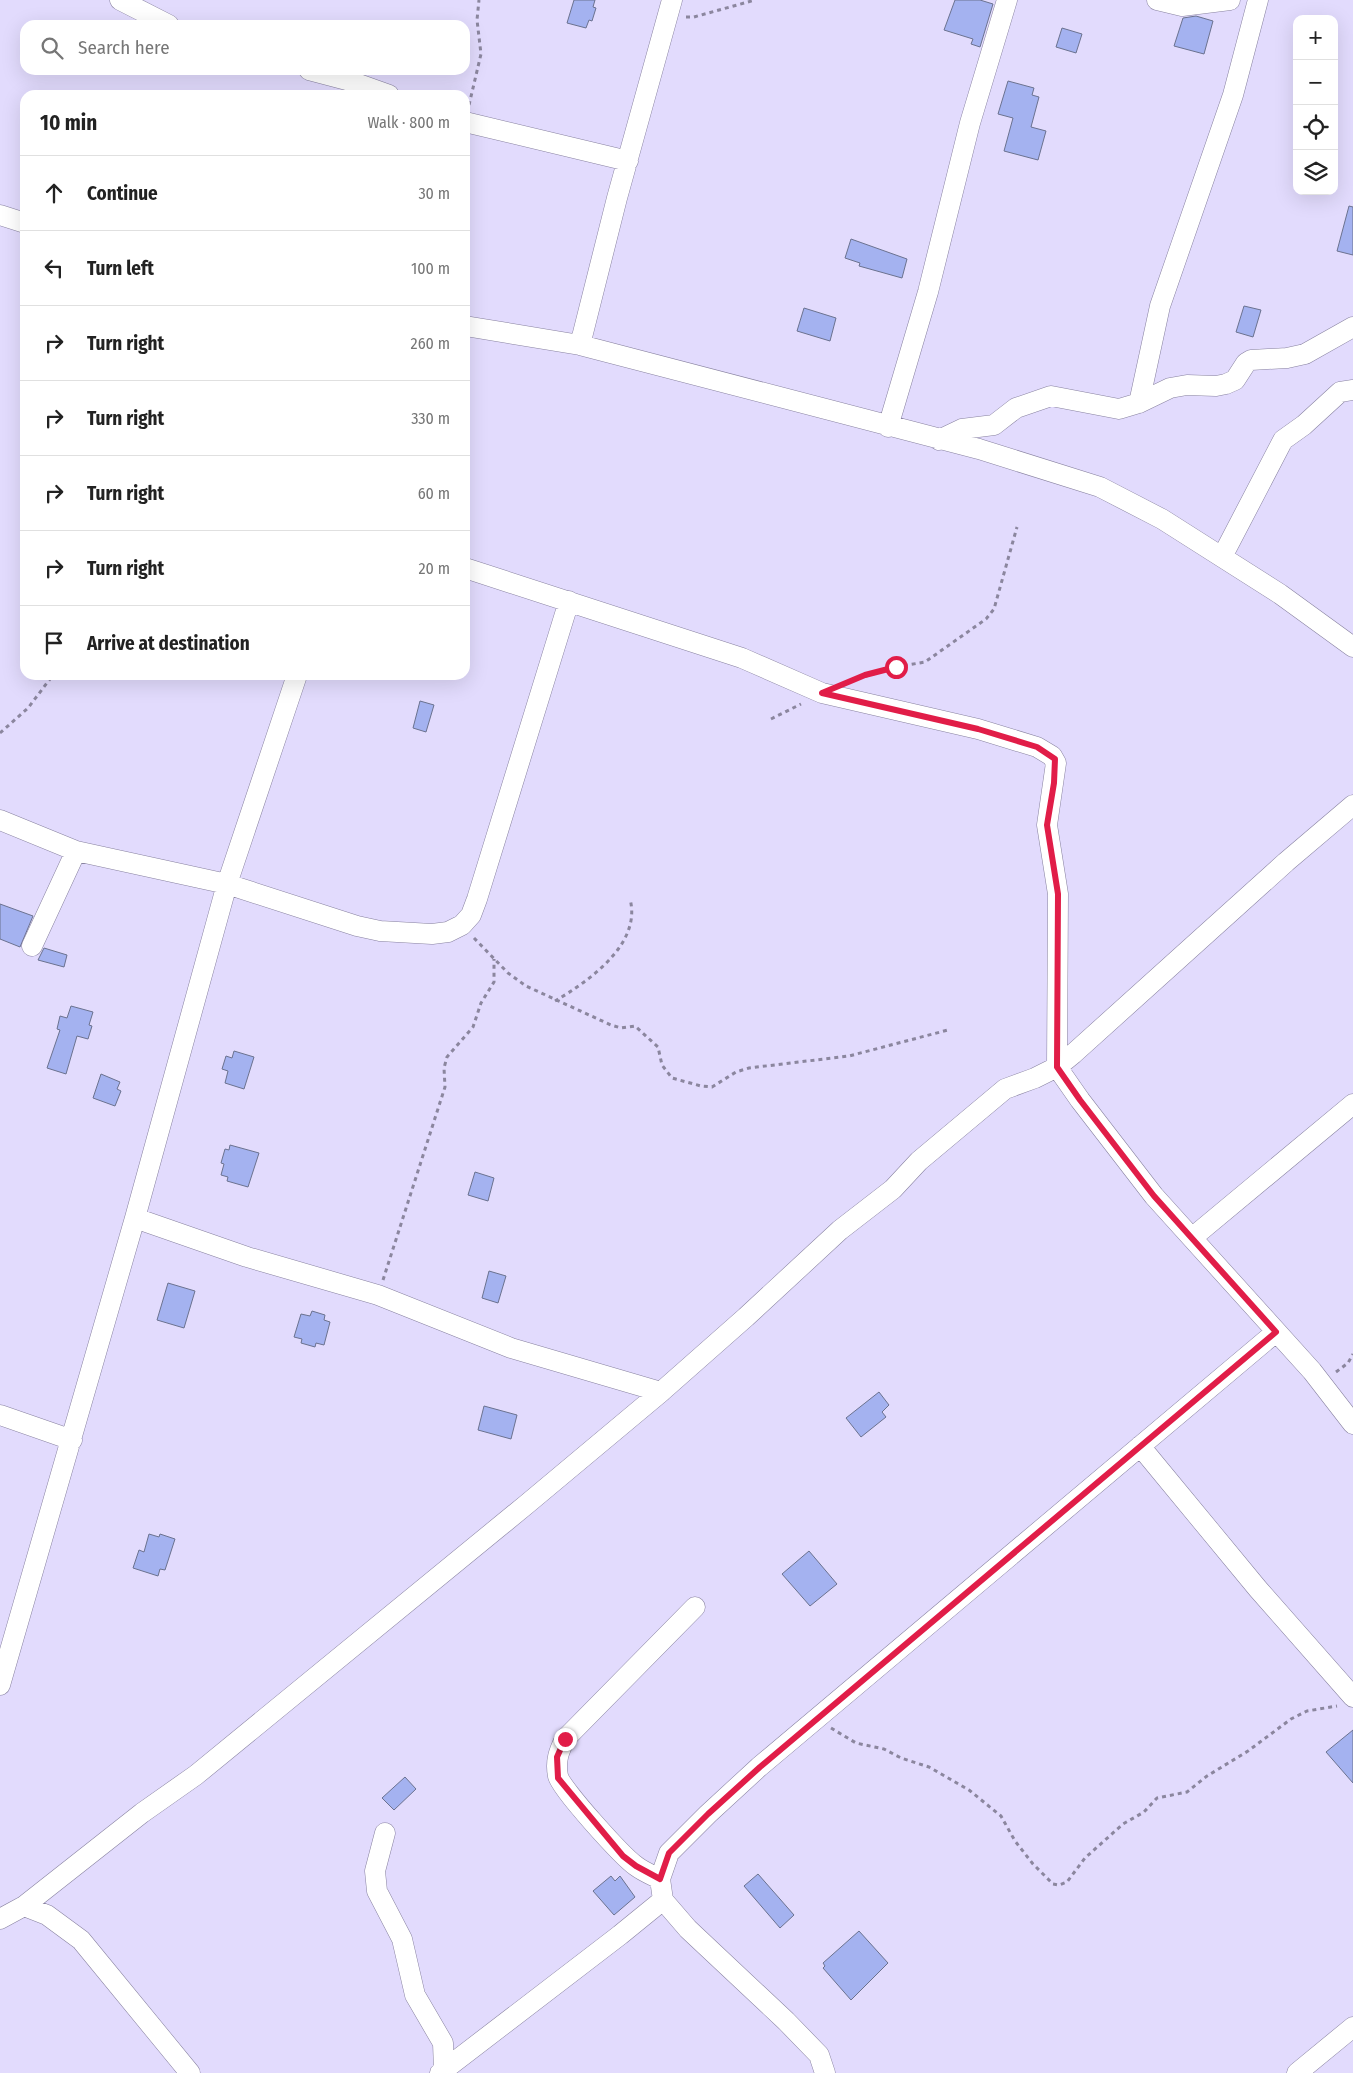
<!DOCTYPE html>
<html lang="en">
<head>
<meta charset="utf-8">
<style>
  body { margin:0; font-family:"Fira Sans Condensed",sans-serif; background:#f6f6f6; color:#222 }
  .controls { position:absolute; right:15px; top:15px; display:grid; overflow:hidden; border-radius:10px; box-shadow:0 5px 20px #0002 }
  .controls button { width:45px; height:45px; display:grid; place-items:center; padding:0; border:0; border-bottom:1px solid #e0e0e0; background:#fff; color:#222; font:25px sans-serif }
  .stop { position:absolute; width:15px; height:15px; margin:-11px; border:4px solid #e11d48; border-radius:50%; background:#fff }
  .stop.end { background:#e11d48; border-color:#fff; box-shadow:0 1px 5px #0008 }
  .list { margin:0; padding:0; list-style:none }
  h2 { display:flex; justify-content:space-between; align-items:center; height:65px; margin:0; padding:0 20px; font-size:21px }
  h2 small { font-size:16px; font-weight:400; color:#767676 }
  .list li { display:grid; grid-template-columns:32px 1fr auto; gap:15px; align-items:center; box-sizing:border-box; height:75px; padding:0 20px; border-top:1px solid #e0e0e0 }
  .list b { display:block; font-size:19px; white-space:nowrap }
  .list em { font-size:16px; font-style:normal; color:#767676 }
  .icon { flex:none; width:28px; height:28px; fill:none; stroke:currentColor; stroke-width:2; stroke-linecap:round; stroke-linejoin:round }
  .map { position:relative; flex:none; width:1353px; height:2073px; overflow:hidden }
  .search { position:absolute; background:#fff; box-shadow:0 5px 20px #0002; left:20px; top:20px; width:450px; height:55px; display:flex; align-items:center; gap:12px; box-sizing:border-box; padding:0 18px; border-radius:15px; color:#767676; font-size:19px }
  .panel { position:absolute; background:#fff; box-shadow:0 5px 20px #0002; left:20px; top:90px; width:450px; height:590px; border-radius:15px }
  .map>svg:first-child { display:block }
  .building { fill:#a4b2f0; stroke:#6b728f }
  .lines { fill:none; stroke-linecap:round; stroke-linejoin:round }
  .minor-casing { stroke:#8882a0; stroke-width:21 }
  .path { stroke:#8b869e; stroke-width:3; stroke-dasharray:4 4; stroke-linecap:butt }
  .minor { stroke:#fff; stroke-width:20 }
  .route { stroke:#e11d48; stroke-width:6 }
</style>
</head>
<body>
<div class="map">
<svg width="1353" height="2073" viewBox="0 0 1353 2073">
  <rect width="100%" height="100%" fill="#e2dbfd"/>
  <path class="building" d="M574 0H595L593 7 596 8 592 21 589 20 586 28 567 23Z
    M955 0H980L993 4 980 47 971 44 973 39 944 30Z
    M1196 16 1213 21 1204 54 1174 46 1183 18Z
    M1062 28 1082 34 1076 53 1056 47Z
    M1008 81 1034 88 1032 95 1039 97 1031 127 1046 131 1038 160 1004 151 1013 118 998 114Z
    M1349 206 1353 207V255L1337 251Z
    M851 239 907 259 902 278 859 266 860 263 845 258Z
    M1244 306 1261 310 1253 337 1236 332Z
    M804 308 836 318 830 341 797 331Z
    M420 701 434 705 426 732 413 728Z
    M0 904 33 916 20 947 0 939Z
    M44 948 67 955 64 967 38 960Z
    M71 1006 93 1012 89 1025 92 1026 88 1039 77 1036 66 1074 47 1068 60 1030 57 1029 60 1016 67 1018Z
    M234 1051 254 1057 244 1089 225 1083 228 1071 222 1069 226 1056 232 1058Z
    M101 1074 120 1082 117 1089 121 1091 115 1106 93 1098Z
    M230 1145 259 1153 248 1187 227 1181 228 1177 221 1175 224 1164 221 1163 225 1149 229 1150Z
    M475 1172 494 1178 488 1201 468 1195Z
    M489 1271 506 1276 498 1303 482 1298Z
    M168 1283 195 1291 184 1328 157 1320Z
    M312 1311 325 1315 324 1320 330 1322 324 1345 316 1343 315 1347 301 1343 302 1339 294 1337 301 1314 310 1316Z
    M879 1392 889 1405 882 1412 886 1417 861 1437 846 1418Z
    M484 1406 517 1415 511 1439 478 1430Z
    M149 1534 159 1537 160 1534 175 1539 165 1570 160 1569 158 1576 133 1568 139 1550 144 1552Z
    M809 1551 837 1584 810 1606 782 1574Z
    M1353 1730V1783L1326 1752Z
    M405 1777 416 1789 394 1810 382 1798Z
    M758 1874 794 1915 780 1928 744 1886Z
    M611 1876 615 1881 620 1876 635 1897 614 1915 593 1891Z
    M859 1931 888 1963 851 2000 823 1968 825 1966 823 1963Z"/>
  <g class="lines">
    <g class="minor-casing">
      <path id="minor" d="M120 0 169 25
        M1157 0 1182 6 1230 0
        M309 70 347 80 389 95
        M465 122 628 161
        M0 215 25 223
        M465 326 580 345 979 449 1100 487 1162 519 1280 594 1353 647
        M580 345 617 198 672 0
        M1139 403 1160 306 1233 95 1258 0
        M888 427 928 292 970 123 1007 0
        M939 440 962 429 994 425 1016 408 1051 396 1119 409 1139 403 1170 388 1187 385 1216 386 1226 384 1235 380 1246 363 1251 360 1287 358 1305 354 1353 327
        M1222 557 1283 440 1304 425 1340 392 1353 390
        M465 568 742 658 822 693 978 729 1037 747 1052 756 1056 763 1047 825 1058 894 1057 1067 1080 1100 1154 1196 1312 1371 1353 1424
        M0 820 76 851 227 884 357 926 380 931 432 934 448 932 462 925 471 915 477 899 569 601
        M32 946 76 851
        M135 1218 247 1257 378 1295 511 1348 661 1392
        M1193 1237 1353 1104
        M0 1415 72 1440
        M1140 1446 1258 1589 1353 1697
        M0 1685 135 1218 227 884 297 675
        M385 1833 375 1871 377 1891 402 1939 415 1995 443 2043 444 2070 446 2073
        M660 1879C652 1875 644 1872 636 1866 623 1857 561 1789 558 1776 555 1761 559 1751 565 1739L695 1607
        M24 1906 47 1915 81 1940 190 2073
        M0 1919 24 1906 142 1813 196 1775 527 1504 661 1392 746 1317 840 1230 893 1189 919 1161 1005 1089 1035 1078 1057 1067 1073 1054 1286 862 1353 805
        M440 2073 620 1935 663 1900
        M825 2073 819 2055 786 2021 688 1929 663 1900 660 1879 669 1853 708 1814 759 1767 1276 1332
        M1297 2073 1353 2027"/>
    </g>
    <path class="path" d="M686 17H694L755 0
      M469 105 481 54 477 20 479 0
      M850 681 896 667 925 662 986 619 994 609 1017 527
      M771 719 801 704
      M0 733 28 708 53 675
      M474 938 508 973 526 986 611 1025 621 1028 635 1026 658 1047 662 1065 672 1078 701 1086 712 1087 736 1072 749 1068 849 1056 948 1030
      M555 1001C589 981 642 944 630 899
      M383 1280 445 1087 444 1068 447 1057 473 1027 481 1003 494 982V959
      M1336 1372 1348 1363 1353 1354
      M831 1728 856 1743 884 1749 901 1758 929 1767 969 1790 1001 1816 1015 1841 1033 1864 1053 1884 1059 1885 1067 1882 1085 1858 1123 1824 1144 1812 1157 1798 1187 1792 1207 1776 1248 1751 1291 1719 1307 1711 1337 1706"/>
    <use href="#minor" class="minor"/>
  </g>
  <g class="lines">
    <path class="route" d="M565 1739 557 1757 558 1778 623 1856 636 1866 660 1879 669 1853 708 1814 760 1767 1276 1332 1154 1196 1080 1100 1057 1067 1058 894 1047 825 1054 783 1055 759 1037 747 978 729 822 693 865 675 896 667"/>
  </g>
</svg>
<div class="controls">
<button>+</button>
<button>−</button>
<button><svg class="icon" aria-label="locate" viewBox="0 0 24 24"><circle cx="12" cy="12" r="6"/><path d="M12 2v4M12 18v4M2 12h4M18 12h4"/></svg></button>
<button><svg class="icon" aria-label="layers" viewBox="0 0 24 24"><path d="M12 4l9 5-9 5-9-5zM3 14l9 5 9-5"/></svg></button>
</div>
<div class="stop" style="left:896px;top:667px"></div>
<div class="stop end" style="left:565px;top:1739px"></div>
<div class="search"><svg class="icon" aria-label="search" viewBox="0 0 24 24"><circle cx="10" cy="10" r="6"/><path d="M15 15l6 6"/></svg>Search here</div>
<section class="panel">
<h2>10 min<small>Walk · 800 m</small></h2>
<ul class="list">
<li><svg class="icon" aria-label="ahead" viewBox="0 0 24 24"><path d="M12 20V5M6 11l6-6 6 6"/></svg><div><b>Continue</b></div><em>30 m</em></li>
<li><svg class="icon" aria-label="left" viewBox="0 0 24 24"><path d="M17 20v-9H6M10 6l-5 5 5 5"/></svg><div><b>Turn left</b></div><em>100 m</em></li>
<li><svg class="icon" aria-label="right" viewBox="0 0 24 24"><path d="M7 20v-9h11M14 6l5 5-5 5"/></svg><div><b>Turn right</b></div><em>260 m</em></li>
<li><svg class="icon" aria-label="right" viewBox="0 0 24 24"><path d="M7 20v-9h11M14 6l5 5-5 5"/></svg><div><b>Turn right</b></div><em>330 m</em></li>
<li><svg class="icon" aria-label="right" viewBox="0 0 24 24"><path d="M7 20v-9h11M14 6l5 5-5 5"/></svg><div><b>Turn right</b></div><em>60 m</em></li>
<li><svg class="icon" aria-label="right" viewBox="0 0 24 24"><path d="M7 20v-9h11M14 6l5 5-5 5"/></svg><div><b>Turn right</b></div><em>20 m</em></li>
<li><svg class="icon" aria-label="arrive" viewBox="0 0 24 24"><path d="M6 21V4h12l-3 4 3 4H6"/></svg><div><b>Arrive at destination</b></div></li>
</ul>
</section>
</div>
</body>
</html>
